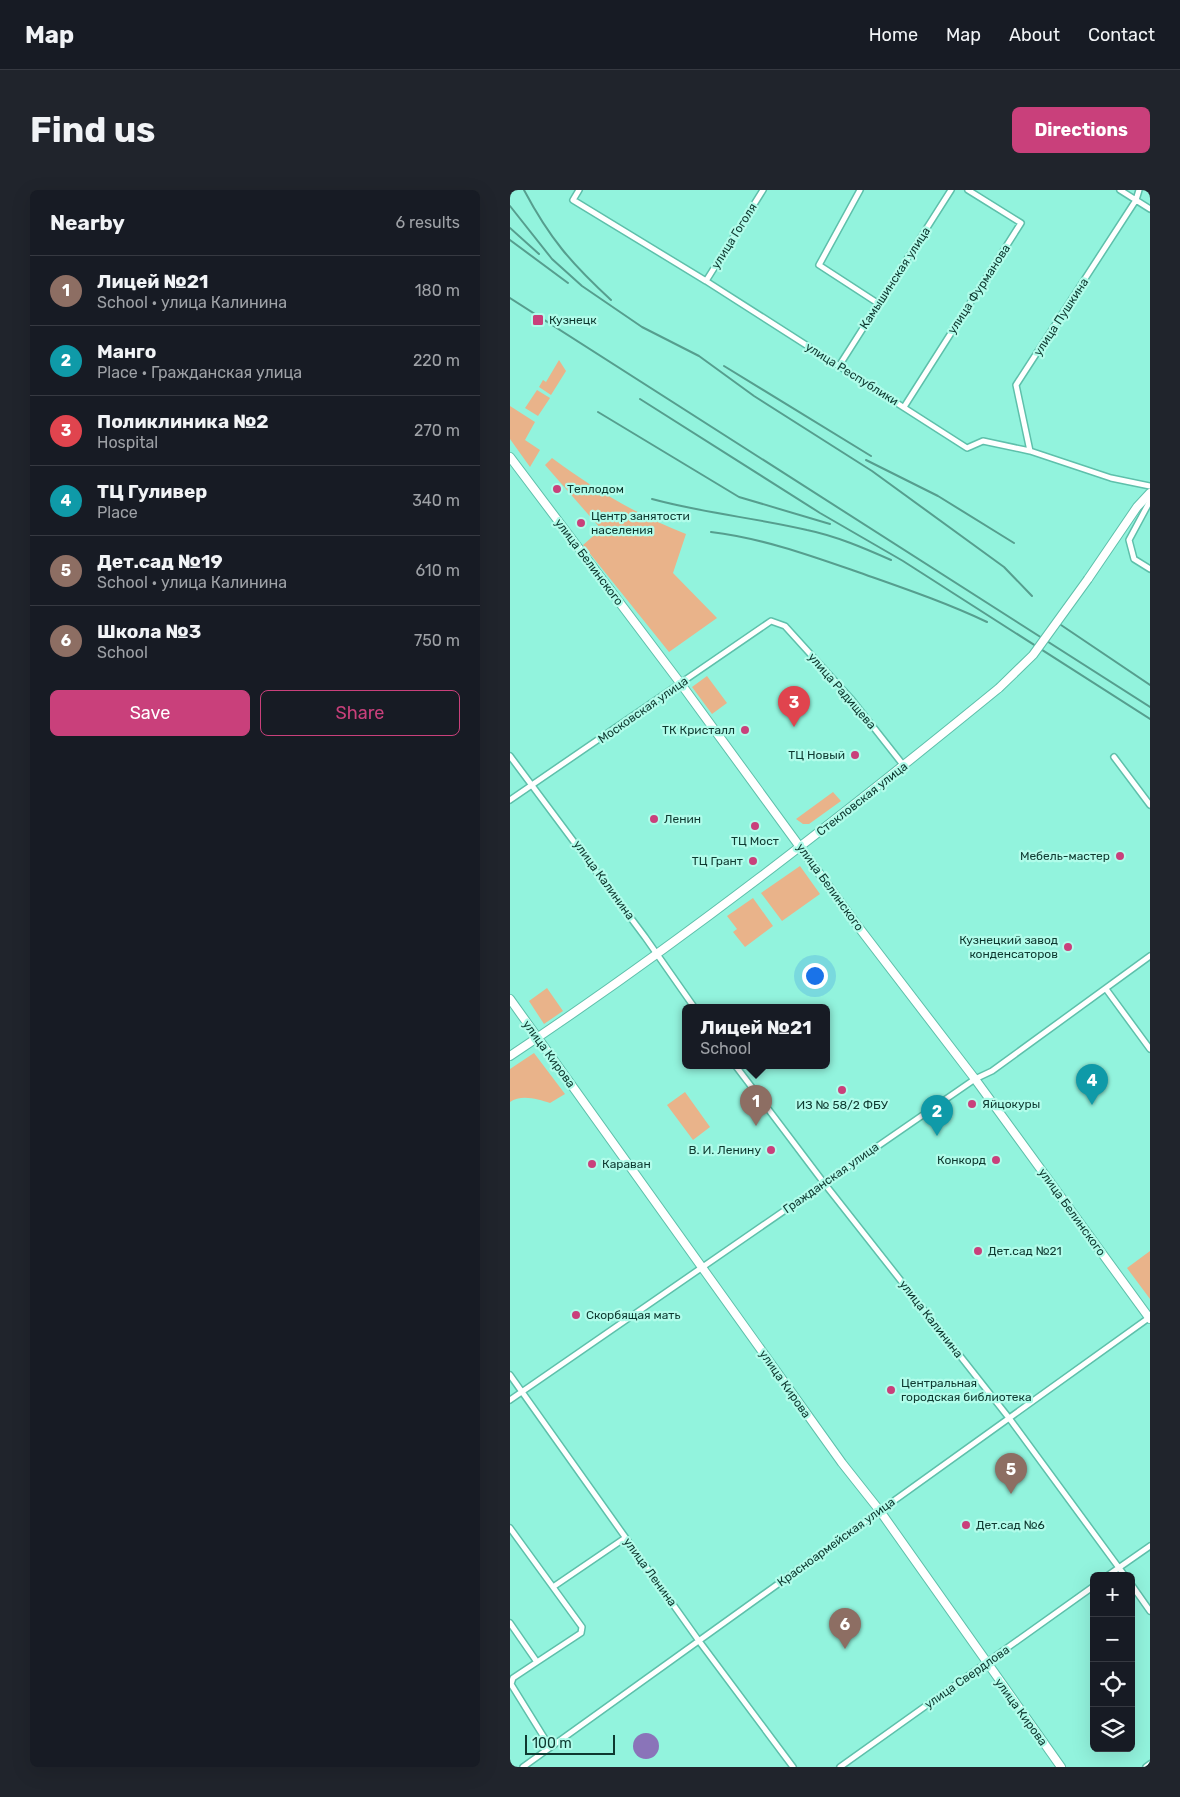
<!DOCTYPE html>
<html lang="en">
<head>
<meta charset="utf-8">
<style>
  body { margin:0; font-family:Rubik,sans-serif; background:#20242c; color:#f1f3f6 }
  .controls { position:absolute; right:15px; bottom:15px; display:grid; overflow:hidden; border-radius:8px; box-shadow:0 5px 20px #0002 }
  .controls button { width:45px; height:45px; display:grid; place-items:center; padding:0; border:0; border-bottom:1px solid #363941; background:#171b24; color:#f1f3f6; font:25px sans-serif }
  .scale { position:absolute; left:15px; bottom:12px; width:90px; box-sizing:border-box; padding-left:5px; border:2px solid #0e3930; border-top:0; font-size:14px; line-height:18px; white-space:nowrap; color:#0e3930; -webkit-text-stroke:4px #b1fcea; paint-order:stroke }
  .you { position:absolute; left:304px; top:785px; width:18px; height:18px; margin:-12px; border:4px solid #fff; border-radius:50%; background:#1a73e8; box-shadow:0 0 0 8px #1a73e833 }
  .badge { display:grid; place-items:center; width:32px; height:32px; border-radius:50%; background:#c9407b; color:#fff; font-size:16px; font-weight:700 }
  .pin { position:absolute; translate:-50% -41px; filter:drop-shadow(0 1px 2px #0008) }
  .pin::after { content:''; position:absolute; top:26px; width:18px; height:15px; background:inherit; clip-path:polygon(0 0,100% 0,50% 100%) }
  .popup { position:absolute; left:172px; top:814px; width:148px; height:65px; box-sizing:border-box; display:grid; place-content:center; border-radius:8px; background:#171b24; filter:drop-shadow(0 1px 4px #0005); font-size:16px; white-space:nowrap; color:#9ea1a6 }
  .popup b { font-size:19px; color:#f1f3f6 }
  .popup::after { content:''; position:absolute; left:50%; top:100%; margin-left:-10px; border:10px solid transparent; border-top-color:#171b24 }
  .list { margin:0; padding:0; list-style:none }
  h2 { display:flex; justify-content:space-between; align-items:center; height:65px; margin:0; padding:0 20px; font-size:21px }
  h2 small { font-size:16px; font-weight:400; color:#9ea1a6 }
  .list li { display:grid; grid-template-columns:32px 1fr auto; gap:15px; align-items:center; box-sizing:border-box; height:70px; padding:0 20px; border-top:1px solid #363941 }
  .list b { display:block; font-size:19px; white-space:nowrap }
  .list p { margin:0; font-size:16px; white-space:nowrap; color:#9ea1a6 }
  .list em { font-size:16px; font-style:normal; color:#9ea1a6 }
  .actions { display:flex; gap:10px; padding:15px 20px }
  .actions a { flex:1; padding:11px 0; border:1px solid #c9407b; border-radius:8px; text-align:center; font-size:18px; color:#c9407b }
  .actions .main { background:#c9407b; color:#fff }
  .icon { flex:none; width:28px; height:28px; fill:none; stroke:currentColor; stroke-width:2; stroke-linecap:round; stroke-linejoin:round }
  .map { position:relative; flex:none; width:640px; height:1577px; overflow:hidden; border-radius:8px }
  header { display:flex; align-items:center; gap:30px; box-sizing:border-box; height:70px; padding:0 25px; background:#171b24; border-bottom:1px solid #363941 }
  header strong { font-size:24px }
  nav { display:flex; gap:28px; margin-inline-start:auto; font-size:18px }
  .intro { display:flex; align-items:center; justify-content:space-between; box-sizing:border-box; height:120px; padding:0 30px }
  h1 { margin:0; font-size:35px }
  .button { padding:12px 22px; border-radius:8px; background:#c9407b; color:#fff; font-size:18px; font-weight:700 }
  main { display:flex; gap:30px; padding:0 30px }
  aside { flex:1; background:#171b24; border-radius:8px; box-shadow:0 5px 20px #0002 }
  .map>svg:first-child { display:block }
  .green { fill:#e9b38a }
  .water { fill:#8a74b9 }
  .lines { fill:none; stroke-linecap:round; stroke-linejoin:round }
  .street-casing { stroke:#5ec0ab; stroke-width:8 }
  .secondary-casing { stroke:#5ec0ab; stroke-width:10 }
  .street { stroke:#fff; stroke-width:5 }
  .secondary { stroke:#fff; stroke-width:8 }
  .rail { stroke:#569e8e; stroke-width:2 }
  .secondary-bridge-casing { stroke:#5ec0ab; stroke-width:10; stroke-linecap:butt }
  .secondary-bridge { stroke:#fff; stroke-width:8 }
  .poi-dot { fill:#c9407b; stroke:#b1fcea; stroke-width:2 }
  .labels { text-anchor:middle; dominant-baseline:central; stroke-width:4.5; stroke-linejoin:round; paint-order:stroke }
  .street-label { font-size:12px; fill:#0e3930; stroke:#b1fcea }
  .poi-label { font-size:12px; fill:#0e3930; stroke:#b1fcea; text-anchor:start }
</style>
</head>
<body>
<header>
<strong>Map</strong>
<nav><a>Home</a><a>Map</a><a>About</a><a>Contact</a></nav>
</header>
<div class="intro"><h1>Find us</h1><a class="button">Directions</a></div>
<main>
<aside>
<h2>Nearby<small>6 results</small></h2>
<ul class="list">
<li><span class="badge" style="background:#8d6e63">1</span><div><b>Лицей №21</b><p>School · улица Калинина</p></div><em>180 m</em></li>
<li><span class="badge" style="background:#0f9aa8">2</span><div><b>Манго</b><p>Place · Гражданская улица</p></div><em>220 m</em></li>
<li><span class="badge" style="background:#e0444e">3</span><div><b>Поликлиника №2</b><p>Hospital</p></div><em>270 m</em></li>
<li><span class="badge" style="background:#0f9aa8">4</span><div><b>ТЦ Гуливер</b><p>Place</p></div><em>340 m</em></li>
<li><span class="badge" style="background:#8d6e63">5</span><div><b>Дет.сад №19</b><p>School · улица Калинина</p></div><em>610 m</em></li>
<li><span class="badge" style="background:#8d6e63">6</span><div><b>Школа №3</b><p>School</p></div><em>750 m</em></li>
</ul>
<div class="actions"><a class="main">Save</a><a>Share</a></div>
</aside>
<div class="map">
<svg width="640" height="1577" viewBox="0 0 640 1577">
  <rect width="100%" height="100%" fill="#92f3dd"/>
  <path class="green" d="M49 170 56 181 41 205 29 197 33 190 36 192Z
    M27 200 40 208 28 226 15 218Z
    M0 216 25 232 15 250 30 260 20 277 0 249Z
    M42 268C84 299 127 325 176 344L163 383 207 428 159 462 73 355 91 339 35 275Z
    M197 486 217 513 202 524 182 497Z
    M323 602 331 611 299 634H293L286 629Z
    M290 676 310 704 272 731 251 703Z
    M243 708 263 736 235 757 223 742 227 739 217 726Z
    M37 798 53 821 34 834 19 811Z
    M24 863 55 904 40 913C28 909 11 904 0 912V879Z
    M175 902 200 937 183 950 157 915Z
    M640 1061V1109L617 1078Z"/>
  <path class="water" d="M123 1556a13 13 0 1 1 26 0a13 13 0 1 1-26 0Z"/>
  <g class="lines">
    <g class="street-casing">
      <path id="street" d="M69 0 63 10 196 91 457 258 473 251 520 261 601 288 640 296
        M350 0 309 75 369 114
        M610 0 640 19
        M196 91 253 0
        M329 176 441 0
        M394 217 511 33 458 0
        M520 261 506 195 626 10 629 0
        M640 311 619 350 624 369 640 379
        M0 566 135 747 184 817
        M604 567 640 615
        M0 610 261 431 275 436 342 510 394 576
        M596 799 640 859
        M225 875 314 993 499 1228 615 1386
        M0 1185 189 1451 283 1577
        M0 1210 465 889 482 881 640 766
        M0 1338 72 1437 71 1443 27 1472
        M597 1386 640 1356
        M621 1394 640 1421
        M43 1397 115 1348
        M0 1433 27 1472 3 1488 1 1494 40 1557
        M13 1577 640 1127
        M330 1577 584 1396
        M636 1577 640 1574"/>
    </g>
    <g class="secondary-casing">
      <path id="secondary" d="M0 267 171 494 347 735 465 889 640 1129
        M578 389 627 317 640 303
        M0 809 332 1273 370 1321 551 1577
        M0 866C170 753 331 627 489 498"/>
    </g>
    <use href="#street" class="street"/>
    <use href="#secondary" class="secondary"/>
    <path class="rail" d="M14 0C40 49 61 73 101 110
      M0 16 42 69 72 96 132 137 189 166 244 206 362 281 494 377 522 406
      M0 38 29 64
      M0 50 58 93
      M0 108 640 517
      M214 176 361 266
      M130 209 310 323 393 371 640 529
      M88 222 229 307 320 334
      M356 270 428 306 504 353
      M142 309C193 323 246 328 297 340 326 346 354 358 381 370
      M201 342C251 348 299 365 345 381 390 397 435 412 477 432
      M551 435 640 495"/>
    <g class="secondary-bridge-casing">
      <path id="secondary-bridge" d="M489 498 523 465 578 389"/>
    </g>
    <use href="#secondary-bridge" class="secondary-bridge"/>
  </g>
  <g class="poi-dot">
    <rect x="22" y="124" width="12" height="12" rx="2.5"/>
    <circle cx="47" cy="299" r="5"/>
    <circle cx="71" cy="333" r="5"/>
    <circle cx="235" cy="540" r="5"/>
    <circle cx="345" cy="565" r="5"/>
    <circle cx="144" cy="629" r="5"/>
    <circle cx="245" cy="636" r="5"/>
    <circle cx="610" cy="666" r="5"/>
    <circle cx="243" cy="671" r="5"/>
    <circle cx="558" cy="757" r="5"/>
    <circle cx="332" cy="900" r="5"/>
    <circle cx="462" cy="914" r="5"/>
    <circle cx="261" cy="960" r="5"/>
    <circle cx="486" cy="970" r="5"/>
    <circle cx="82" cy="974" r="5"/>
    <circle cx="468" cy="1061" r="5"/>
    <circle cx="66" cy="1125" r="5"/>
    <circle cx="381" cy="1200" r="5"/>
    <circle cx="456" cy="1335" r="5"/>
  </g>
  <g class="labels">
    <g class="street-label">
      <text transform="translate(224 46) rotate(-58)">улица Гоголя</text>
      <text transform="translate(385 88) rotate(-57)">Камышинская улица</text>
      <text transform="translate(469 99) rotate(-57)">улица Фурманова</text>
      <text transform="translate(551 127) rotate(-57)">улица Пушкина</text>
      <text transform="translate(342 184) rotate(32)">улица Республики</text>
      <text transform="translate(79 372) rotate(53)">улица Белинского</text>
      <text transform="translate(332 501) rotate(49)">улица Радищева</text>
      <text transform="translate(133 520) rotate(-35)">Московская улица</text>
      <text transform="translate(352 609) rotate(-38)">Стекловская улица</text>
      <text transform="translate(94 690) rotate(54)">улица Калинина</text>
      <text transform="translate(320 697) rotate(54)">улица Белинского</text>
      <text transform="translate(39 864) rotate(54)">улица Кирова</text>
      <text transform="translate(321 988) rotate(-35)">Гражданская улица</text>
      <text transform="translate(562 1022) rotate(54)">улица Белинского</text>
      <text transform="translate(421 1129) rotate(52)">улица Калинина</text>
      <text transform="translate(275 1194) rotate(55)">улица Кирова</text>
      <text transform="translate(326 1352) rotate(-36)">Красноармейская улица</text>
      <text transform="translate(140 1382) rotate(54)">улица Ленина</text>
      <text transform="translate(457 1487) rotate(-35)">улица Свердлова</text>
      <text transform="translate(511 1522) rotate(54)">улица Кирова</text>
    </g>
    <g class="poi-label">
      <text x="39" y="130">Кузнецк</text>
      <text x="57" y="299">Теплодом</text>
      <text x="81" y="326">Центр занятости<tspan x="81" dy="14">населения</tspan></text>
      <text x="225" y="540" text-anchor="end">ТК Кристалл</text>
      <text x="335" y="565" text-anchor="end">ТЦ Новый</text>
      <text x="154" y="629">Ленин</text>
      <text x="245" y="651" text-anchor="middle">ТЦ Мост</text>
      <text x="600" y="666" text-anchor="end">Мебель-мастер</text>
      <text x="233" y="671" text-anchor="end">ТЦ Грант</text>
      <text x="548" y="750" text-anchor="end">Кузнецкий завод<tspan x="548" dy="14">конденсаторов</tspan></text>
      <text x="472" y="914">Яйцокуры</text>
      <text x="332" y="915" text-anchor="middle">ИЗ № 58/2 ФБУ</text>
      <text x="251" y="960" text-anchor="end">В. И. Ленину</text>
      <text x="476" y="970" text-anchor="end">Конкорд</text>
      <text x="92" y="974">Караван</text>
      <text x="478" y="1061">Дет.сад №21</text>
      <text x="76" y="1125">Скорбящая мать</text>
      <text x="391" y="1193">Центральная<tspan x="391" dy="14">городская библиотека</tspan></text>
      <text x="466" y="1335">Дет.сад №6</text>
    </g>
  </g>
</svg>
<div class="controls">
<button>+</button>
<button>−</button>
<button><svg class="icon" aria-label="locate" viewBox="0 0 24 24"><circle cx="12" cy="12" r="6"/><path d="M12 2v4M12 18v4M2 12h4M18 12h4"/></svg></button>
<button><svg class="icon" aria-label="layers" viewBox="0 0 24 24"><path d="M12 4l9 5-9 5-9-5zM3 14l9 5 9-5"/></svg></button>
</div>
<div class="scale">100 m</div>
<div class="you"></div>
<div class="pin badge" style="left:246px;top:936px;background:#8d6e63">1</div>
<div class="popup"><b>Лицей №21</b>School</div>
<div class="pin badge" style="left:427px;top:946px;background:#0f9aa8">2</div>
<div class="pin badge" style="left:284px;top:537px;background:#e0444e">3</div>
<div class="pin badge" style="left:582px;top:915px;background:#0f9aa8">4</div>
<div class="pin badge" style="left:501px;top:1304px;background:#8d6e63">5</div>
<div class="pin badge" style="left:335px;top:1459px;background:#8d6e63">6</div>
</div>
</main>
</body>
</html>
